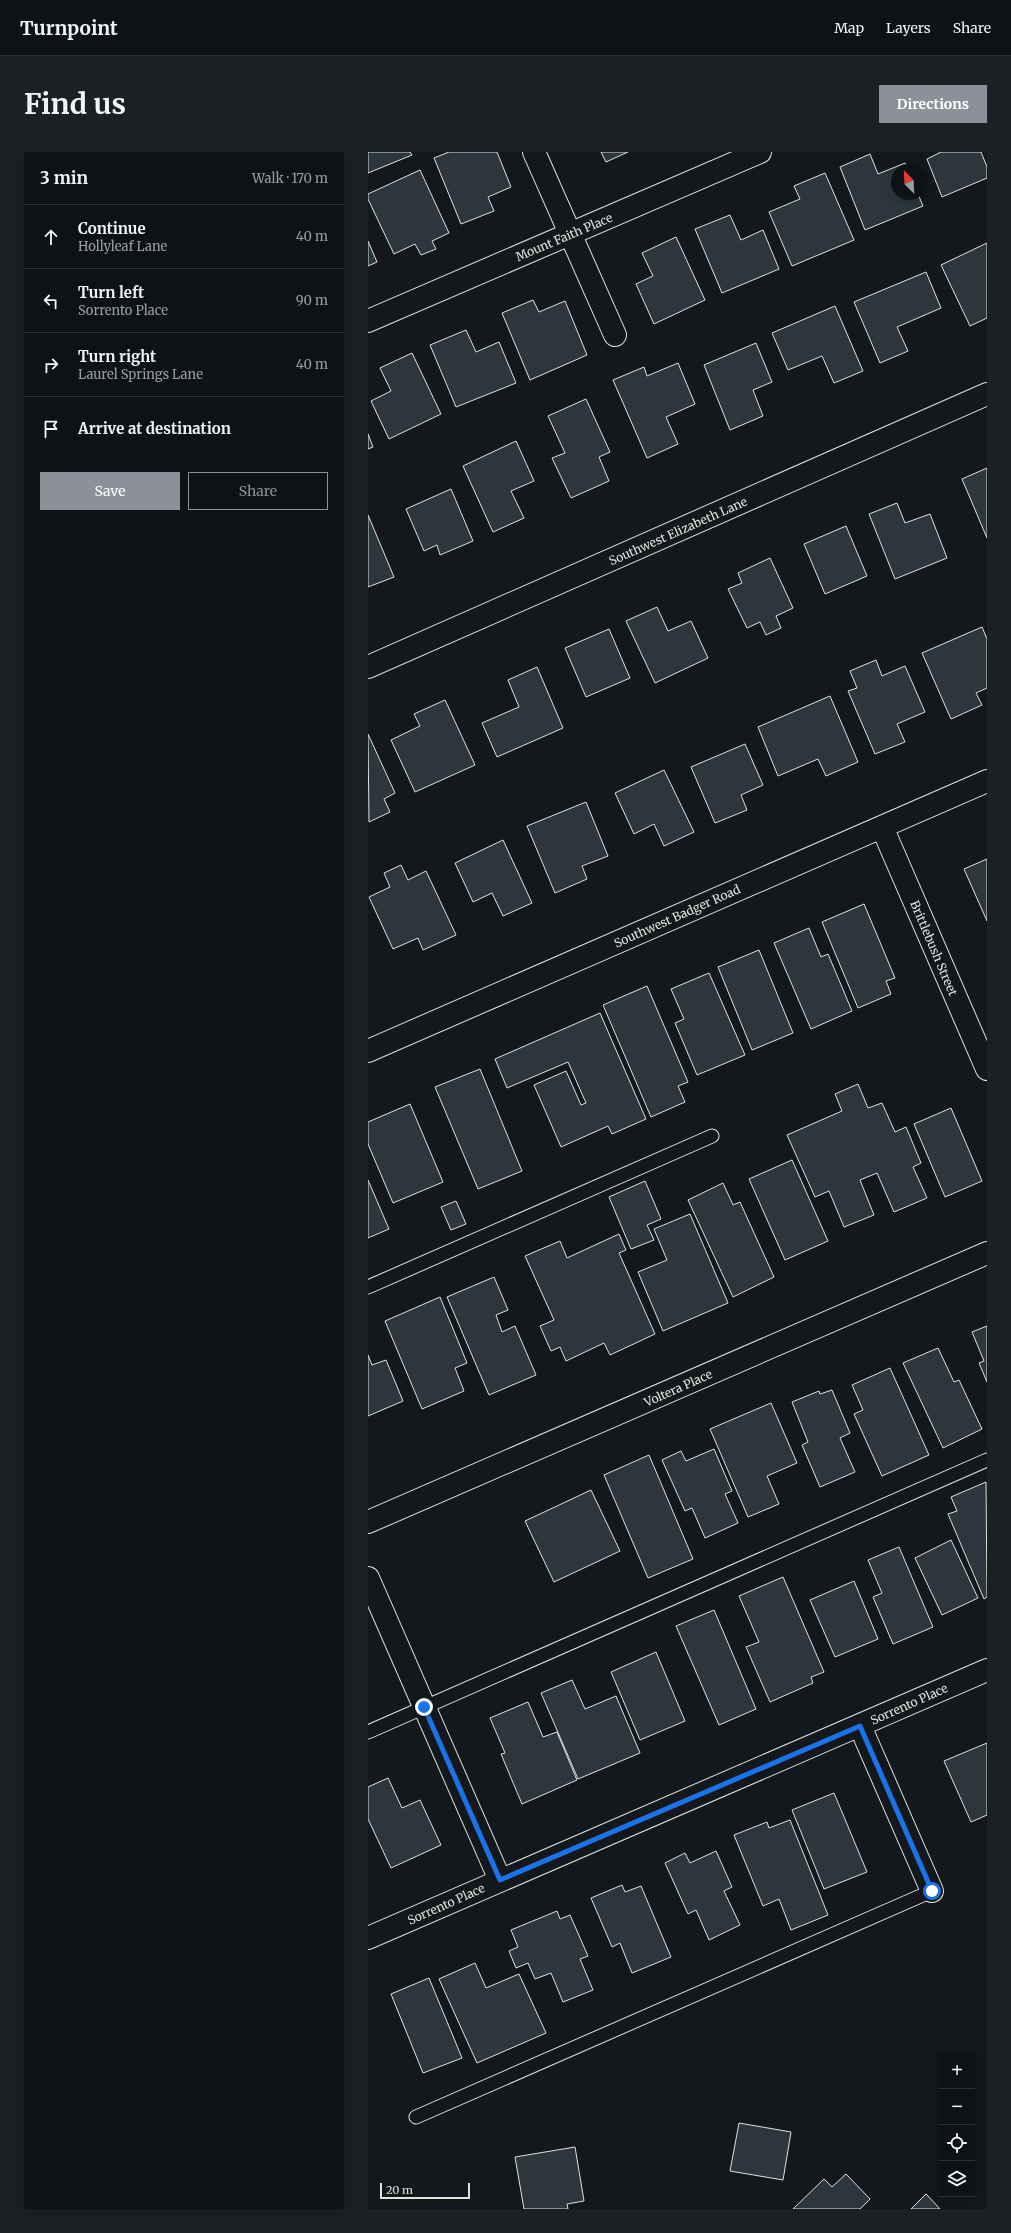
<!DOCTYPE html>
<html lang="en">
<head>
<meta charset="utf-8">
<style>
  body { margin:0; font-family:Merriweather,serif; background:#1d2022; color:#f1f3f6 }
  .controls { position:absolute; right:12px; bottom:12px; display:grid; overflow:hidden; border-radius:0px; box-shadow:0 2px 10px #0003 }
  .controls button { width:36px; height:36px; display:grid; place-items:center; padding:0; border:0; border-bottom:1px solid #2f3234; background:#0f1215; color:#f1f3f6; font:20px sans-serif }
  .compass { position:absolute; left:523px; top:12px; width:36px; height:36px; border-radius:50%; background:#0f1215; box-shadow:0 2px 10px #0003; rotate:336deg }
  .scale { position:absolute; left:12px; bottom:10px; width:90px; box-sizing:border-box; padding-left:4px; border:2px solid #d8e6dc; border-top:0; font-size:11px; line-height:14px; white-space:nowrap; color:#d8e6dc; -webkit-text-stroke:3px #14181c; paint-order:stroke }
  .stop { position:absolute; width:12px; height:12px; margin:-9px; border:3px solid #1a73e8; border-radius:50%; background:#fff }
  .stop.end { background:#1a73e8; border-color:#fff; box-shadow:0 1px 4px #0008 }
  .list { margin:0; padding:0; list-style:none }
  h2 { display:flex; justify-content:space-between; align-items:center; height:52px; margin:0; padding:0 16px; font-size:17px }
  h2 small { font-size:13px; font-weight:400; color:#9b9ea0 }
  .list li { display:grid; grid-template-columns:26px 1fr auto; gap:12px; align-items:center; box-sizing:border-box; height:64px; padding:0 16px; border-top:1px solid #2f3234 }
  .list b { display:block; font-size:15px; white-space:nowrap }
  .list p { margin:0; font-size:13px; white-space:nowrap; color:#9b9ea0 }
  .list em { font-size:13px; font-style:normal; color:#9b9ea0 }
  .actions { display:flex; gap:8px; padding:12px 16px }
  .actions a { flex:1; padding:9px 0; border:1px solid #8c9099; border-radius:0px; text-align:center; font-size:14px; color:#8c9099 }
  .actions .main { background:#8c9099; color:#fff }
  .icon { flex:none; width:22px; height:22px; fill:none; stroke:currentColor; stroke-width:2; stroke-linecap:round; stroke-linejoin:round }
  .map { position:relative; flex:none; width:619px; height:2057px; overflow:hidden; border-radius:0px }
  header { display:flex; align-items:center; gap:24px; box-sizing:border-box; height:56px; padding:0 20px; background:#0f1215; border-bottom:1px solid #2f3234 }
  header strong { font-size:19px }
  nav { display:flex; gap:22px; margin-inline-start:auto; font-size:14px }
  .intro { display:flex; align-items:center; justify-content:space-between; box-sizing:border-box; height:96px; padding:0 24px }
  h1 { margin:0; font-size:28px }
  .button { padding:10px 18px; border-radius:0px; background:#8c9099; color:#fff; font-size:14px; font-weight:700 }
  main { display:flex; gap:24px; padding:0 24px }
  aside { flex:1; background:#0f1215; border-radius:0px; box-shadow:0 2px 10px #0003 }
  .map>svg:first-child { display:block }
  .building { fill:#2c363c; stroke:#d8e6dc }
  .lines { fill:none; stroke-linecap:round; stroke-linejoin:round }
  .service-casing { stroke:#d8e6dc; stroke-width:15 }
  .minor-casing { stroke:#d8e6dc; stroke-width:24 }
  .service { stroke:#14181c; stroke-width:13 }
  .minor { stroke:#14181c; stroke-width:22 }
  .route { stroke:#1a73e8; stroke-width:5 }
  .labels { text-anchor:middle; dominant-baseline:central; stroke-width:3; stroke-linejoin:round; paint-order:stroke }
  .street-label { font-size:12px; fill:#d8e6dc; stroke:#14181c }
</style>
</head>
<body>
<header>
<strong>Turnpoint</strong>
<nav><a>Map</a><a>Layers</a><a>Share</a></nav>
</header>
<div class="intro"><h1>Find us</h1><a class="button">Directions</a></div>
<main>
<aside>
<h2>3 min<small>Walk · 170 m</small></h2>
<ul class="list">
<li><svg class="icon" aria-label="ahead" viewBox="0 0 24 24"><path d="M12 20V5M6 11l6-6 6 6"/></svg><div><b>Continue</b><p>Hollyleaf Lane</p></div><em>40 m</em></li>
<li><svg class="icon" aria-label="left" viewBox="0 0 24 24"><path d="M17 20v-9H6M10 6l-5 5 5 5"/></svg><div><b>Turn left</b><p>Sorrento Place</p></div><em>90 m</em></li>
<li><svg class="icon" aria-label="right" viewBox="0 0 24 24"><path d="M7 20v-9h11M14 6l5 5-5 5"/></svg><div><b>Turn right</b><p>Laurel Springs Lane</p></div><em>40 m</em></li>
<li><svg class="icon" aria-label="arrive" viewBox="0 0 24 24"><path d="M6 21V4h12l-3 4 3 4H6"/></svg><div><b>Arrive at destination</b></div></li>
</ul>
<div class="actions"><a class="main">Save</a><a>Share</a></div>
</aside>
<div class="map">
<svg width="619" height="2057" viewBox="0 0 619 2057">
  <rect width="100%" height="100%" fill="#14181c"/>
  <path class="building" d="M0 0H42L44 3 0 21Z
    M81 0H129L143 35 120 45 126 59 93 72 66 6Z
    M233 0H260L238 10Z
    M573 0H613L619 15V26L574 45 559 7Z
    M502 2 510 22 537 11 540 18H529V42H550L555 54 497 78 472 15Z
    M52 18 81 81 64 89 68 97 53 103 47 92 26 102 0 47V42Z
    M457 21 486 88 424 114 401 60 432 47 426 34Z
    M362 63 373 88 395 78 411 117 354 141 327 77Z
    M308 85 337 148 286 172 268 132 285 124 274 101Z
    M0 89 9 110 0 114Z
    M619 91V166L602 174 573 113Z
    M558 120 573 156 529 175 540 199 512 211 486 150Z
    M165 148 171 160 197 149 219 203 162 228 134 161Z
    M467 154 495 219 466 231 454 204 420 218 404 181Z
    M98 178 108 200 131 190 148 231 88 255 62 193Z
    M388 191 404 230 385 238 395 264 362 278 336 213Z
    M44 201 73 262 21 287 3 249 23 239 12 216Z
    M310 211 327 252 298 265 310 292 279 306 245 228 276 215 279 224Z
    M218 247 242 300 231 305 241 329 203 346 184 306 197 301 180 264Z
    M0 282 5 295 0 297Z
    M148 289 166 329 143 339 156 366 125 380 95 314Z
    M619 316V386L594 327Z
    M83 337 105 389 72 403 69 393 56 399 38 357Z
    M529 351 537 371 562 362 579 406 527 427 501 362Z
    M0 363 26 425 0 435Z
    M478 374 499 424 457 442 436 392Z
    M402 406 425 456 408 464 413 476 398 483 392 470 379 476 360 437 374 431 370 421Z
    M289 455 300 479 323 469 340 506 287 531 258 469Z
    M614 475 619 487V536L608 541 614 553 583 567 554 501Z
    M241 477 262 526 218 545 197 496Z
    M508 508 514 524 537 514 557 560 529 572 537 590 507 602 480 539 489 536 482 519Z
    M169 515 195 576 129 605 114 571 151 555 140 528Z
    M462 544 490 610 458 624 450 607 410 624 390 575Z
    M77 548 107 613 47 640 23 588 52 574 46 562Z
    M0 582 27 641 16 647 22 660 1 670Z
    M377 592 395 633 373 643 379 658 347 671 323 615Z
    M296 618 326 680 296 694 286 672 266 682 247 641Z
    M218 650 240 704 214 714 219 727 187 741 159 674Z
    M135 688 164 751 135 764 124 741 105 750 87 711Z
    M619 707V769L596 717Z
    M33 713 40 728 58 719 88 783 55 798 50 786 25 797 1 745 22 735 16 721Z
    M496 752 527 826 518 829 523 842 490 856 454 770Z
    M441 776 453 805 460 802 484 859 443 877 406 791Z
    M391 798 425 881 384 898 350 815Z
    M341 821 377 903 329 923 307 871 316 867 303 837Z
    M279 834 320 930 310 934 317 950 283 965 235 853Z
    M232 861 278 967 244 982 240 974 193 995 166 933 198 919 213 953 218 951 200 910 139 936 127 907Z
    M112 917 154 1019 110 1037 67 935Z
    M490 932 500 956 514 951 527 980 538 975 553 1011 545 1015 559 1046 526 1060 509 1021 492 1028 506 1063 476 1075 461 1039 447 1045 419 983 474 959 467 942Z
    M42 952 75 1030 25 1051 0 992V970Z
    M583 956 614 1029 577 1045 546 972Z
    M424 1008 460 1089 417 1108 381 1027Z
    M0 1028 21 1077 0 1086Z
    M277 1029 293 1067 279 1073 286 1088 263 1097 241 1045Z
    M355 1031 365 1053 372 1050 406 1125 365 1145 320 1048Z
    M88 1049 98 1072 83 1078 73 1055Z
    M322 1062 360 1151 295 1179 270 1120 299 1108 286 1077Z
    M251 1082 258 1098 251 1101 287 1182 242 1203 236 1191 198 1209 192 1195 183 1199 172 1174 186 1168 157 1104 192 1089 199 1106Z
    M126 1125 140 1158 128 1163 134 1180 147 1174 168 1223 121 1243 79 1145Z
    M72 1145 99 1211 87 1216 96 1239 54 1257 17 1169Z
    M619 1174V1230L611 1211 616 1209 604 1180Z
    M570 1196 586 1230 591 1228 614 1277 575 1296 535 1211Z
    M0 1203 4 1213 18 1208 35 1249 0 1264Z
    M522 1216 561 1303 514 1324 486 1262 495 1258 484 1233Z
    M464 1238 482 1281 472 1286 487 1320 452 1335 434 1293 440 1290 424 1250 451 1239 452 1242Z
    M403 1251 429 1311 399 1324 411 1352 380 1365 342 1277Z
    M346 1297 364 1339 357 1342 370 1371 337 1386 324 1356 317 1359 294 1308 313 1299 318 1309Z
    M281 1303 325 1407 280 1426 236 1323Z
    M618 1330 619 1445 616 1447 580 1362 589 1359 583 1345Z
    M223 1338 252 1399 186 1430 157 1369Z
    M583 1388 610 1446 574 1463 547 1406Z
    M531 1395 565 1475 525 1492 505 1445 514 1441 500 1408Z
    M415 1425 456 1520 443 1525 445 1531 402 1550 378 1495 391 1490 371 1444Z
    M486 1429 510 1487 467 1505 442 1448Z
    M346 1458 388 1557 351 1573 308 1474Z
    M288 1500 317 1569 272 1588 243 1520Z
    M204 1528 217 1557 248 1544 272 1601 210 1627 173 1541Z
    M160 1550 175 1585 189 1580 209 1628 154 1652 133 1602 137 1601 122 1566Z
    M619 1591V1663L603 1670 576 1609Z
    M20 1626 34 1656 52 1648 73 1693 23 1716 0 1667V1635Z
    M466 1641 499 1720 456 1737 424 1658Z
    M422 1668 460 1763 423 1778 411 1747 395 1754 366 1683 399 1670 401 1676Z
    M348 1699 364 1735 356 1739 372 1773 341 1788 328 1758 320 1762 297 1711 317 1701 322 1711Z
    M254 1733 257 1740 273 1734 303 1805 264 1821 252 1791 244 1795 223 1746Z
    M189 1759 192 1767 202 1763 220 1804 212 1807 225 1838 195 1850 183 1821 167 1827 160 1811 148 1816 141 1799 150 1795 143 1778Z
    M107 1811 118 1836 151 1822 178 1881 109 1911 71 1827Z
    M61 1826 94 1906 55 1921 23 1842Z
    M371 1971 423 1980 415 2028 362 2019Z
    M207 1995 216 2049 199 2052 200 2057H156L147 2005Z
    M478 2022 502 2047 492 2057H425L456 2027 464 2035Z
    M558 2042 572 2057H543Z"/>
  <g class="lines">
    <g class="service-casing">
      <path id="service" d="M0 1135 344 984
        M0 1580 619 1308
        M48 1965 564 1739"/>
    </g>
    <g class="minor-casing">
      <path id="minor" d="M166 0 247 183
        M0 169 392 0
        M0 515 619 242
        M514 675 619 917
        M0 899 619 629
        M0 1370 619 1101
        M0 1426 132 1728
        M492 1574 564 1739
        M0 1786 619 1518"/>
    </g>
    <use href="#service" class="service"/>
    <use href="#minor" class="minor"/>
  </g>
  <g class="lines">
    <path class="route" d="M56 1555 132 1728 492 1574 564 1739"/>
  </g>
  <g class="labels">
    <g class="street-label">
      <text transform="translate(196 85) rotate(-23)">Mount Faith Place</text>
      <text transform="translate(310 379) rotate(-24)">Southwest Elizabeth Lane</text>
      <text transform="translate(309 764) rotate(-24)">Southwest Badger Road</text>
      <text transform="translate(566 796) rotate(67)">Brittlebush Street</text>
      <text transform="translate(310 1236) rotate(-24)">Voltera Place</text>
      <text transform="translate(541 1552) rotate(-24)">Sorrento Place</text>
      <text transform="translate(78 1752) rotate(-24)">Sorrento Place</text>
    </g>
  </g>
</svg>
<div class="controls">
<button>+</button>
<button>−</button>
<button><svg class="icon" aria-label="locate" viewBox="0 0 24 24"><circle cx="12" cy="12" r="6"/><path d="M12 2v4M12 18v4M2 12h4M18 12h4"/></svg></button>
<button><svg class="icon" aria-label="layers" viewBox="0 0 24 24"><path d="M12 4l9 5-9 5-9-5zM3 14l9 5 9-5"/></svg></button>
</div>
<svg class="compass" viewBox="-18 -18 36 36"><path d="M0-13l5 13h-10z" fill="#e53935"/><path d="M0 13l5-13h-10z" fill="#9b9ea0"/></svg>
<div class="scale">20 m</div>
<div class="stop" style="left:564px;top:1739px"></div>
<div class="stop end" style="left:56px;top:1555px"></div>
</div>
</main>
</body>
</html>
